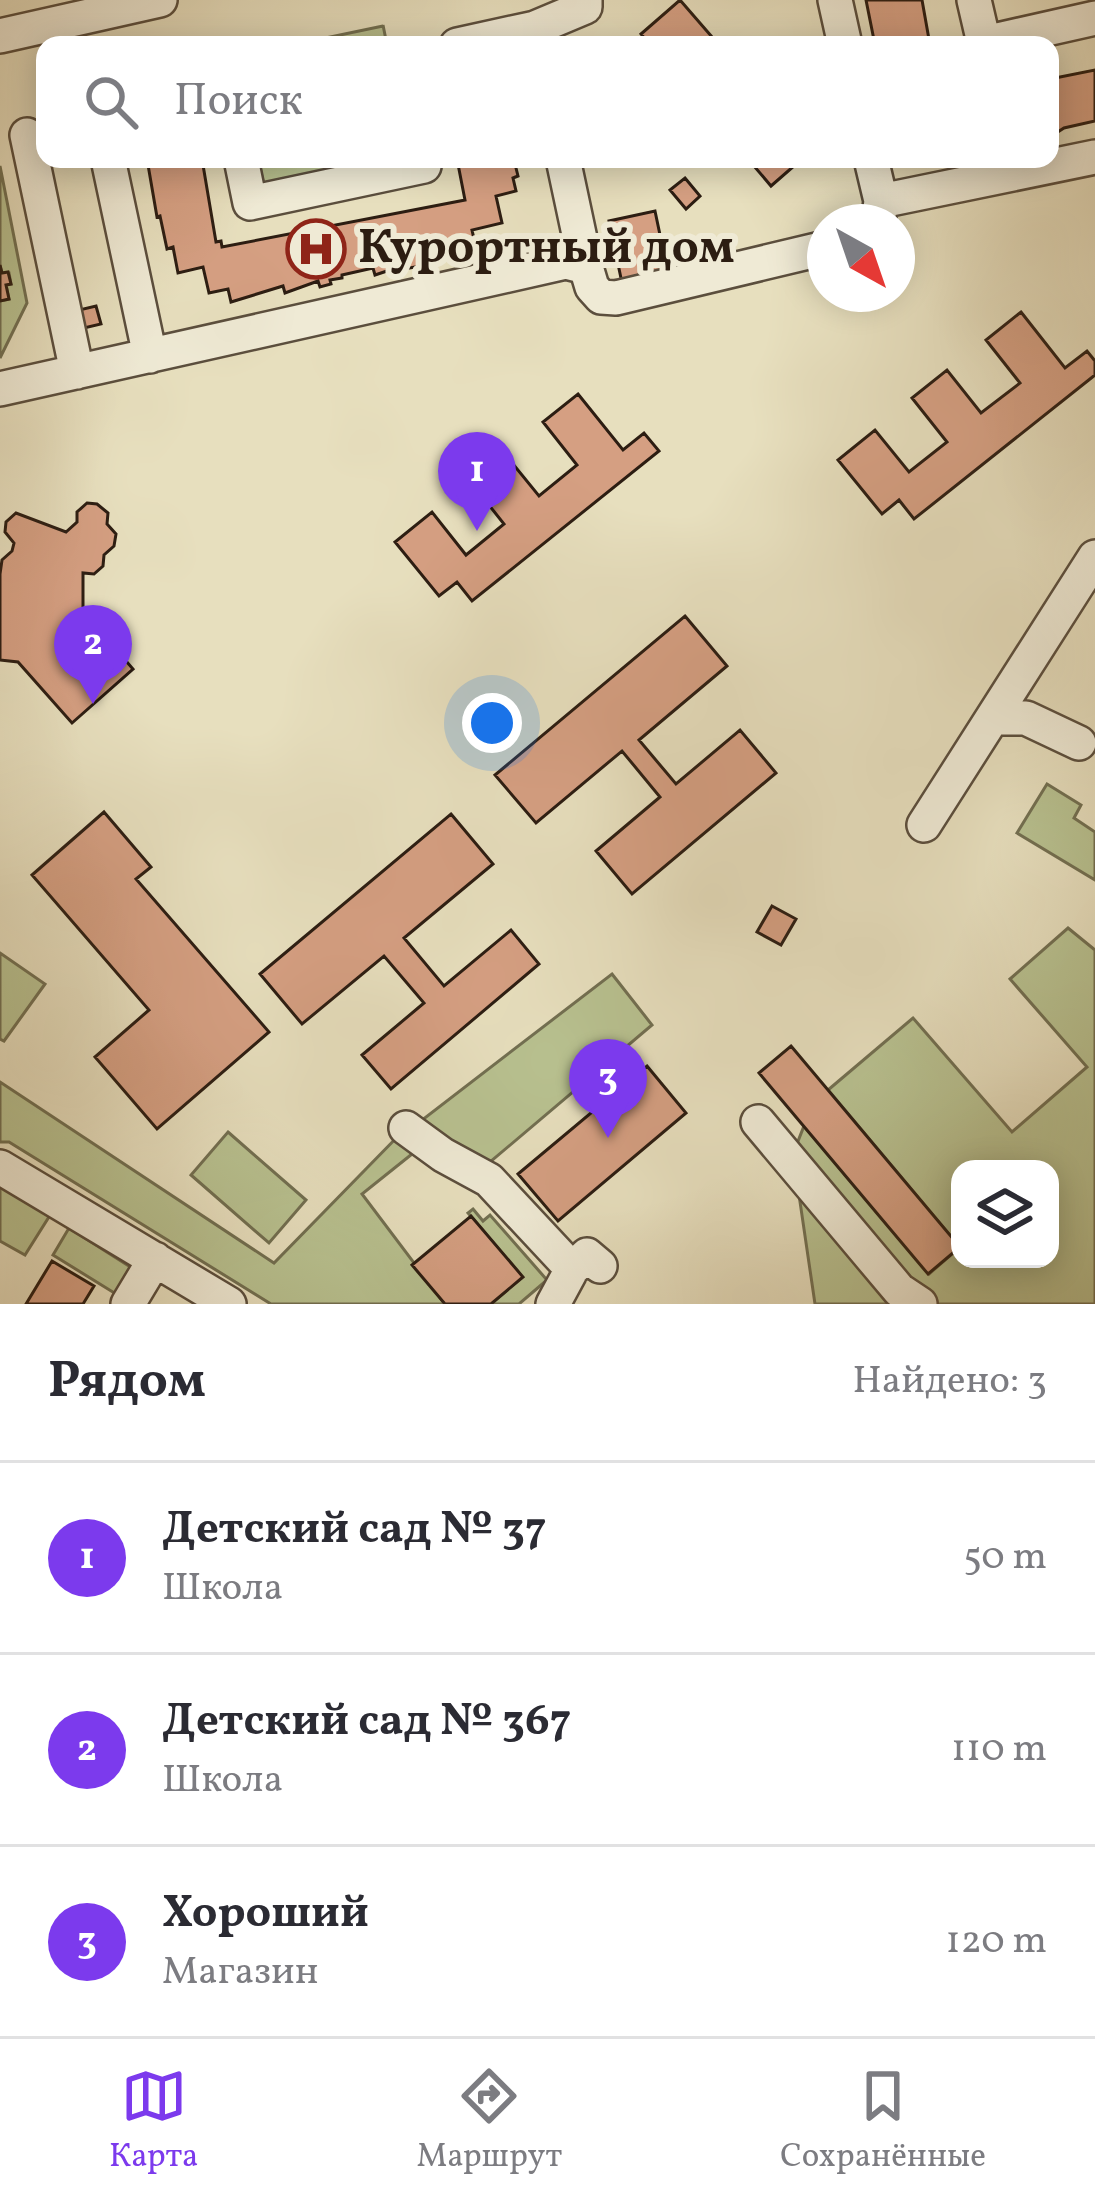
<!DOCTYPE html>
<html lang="ru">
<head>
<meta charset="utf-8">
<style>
  body { margin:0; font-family:Vollkorn,serif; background:#f7f7f7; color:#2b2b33 }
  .controls { position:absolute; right:36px; bottom:36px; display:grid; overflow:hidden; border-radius:24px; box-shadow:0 6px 30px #0003 }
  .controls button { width:108px; height:108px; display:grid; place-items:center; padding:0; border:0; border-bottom:3px solid #e1e1e2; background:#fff; color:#2b2b33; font:60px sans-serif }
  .compass { position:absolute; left:807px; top:204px; width:108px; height:108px; border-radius:50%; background:#fff; box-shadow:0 6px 30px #0003; rotate:140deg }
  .you { position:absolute; left:492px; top:723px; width:42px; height:42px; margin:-30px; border:9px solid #fff; border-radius:50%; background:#1a73e8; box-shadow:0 0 0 18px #1a73e833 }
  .badge { display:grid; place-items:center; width:78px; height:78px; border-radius:50%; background:#7c3aed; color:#fff; font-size:39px; font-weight:700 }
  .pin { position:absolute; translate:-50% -99px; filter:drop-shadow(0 3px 6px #0008) }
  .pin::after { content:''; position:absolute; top:63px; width:42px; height:36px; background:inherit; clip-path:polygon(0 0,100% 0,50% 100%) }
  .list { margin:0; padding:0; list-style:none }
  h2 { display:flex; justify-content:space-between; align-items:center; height:156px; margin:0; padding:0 48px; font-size:51px }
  h2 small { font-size:39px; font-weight:400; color:#7c7c81 }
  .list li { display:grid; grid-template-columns:78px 1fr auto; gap:36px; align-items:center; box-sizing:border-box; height:192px; padding:0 48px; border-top:3px solid #e1e1e2 }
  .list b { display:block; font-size:45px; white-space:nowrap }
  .list p { margin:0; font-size:39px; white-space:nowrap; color:#7c7c81 }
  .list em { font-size:39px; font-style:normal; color:#7c7c81 }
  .icon { flex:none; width:66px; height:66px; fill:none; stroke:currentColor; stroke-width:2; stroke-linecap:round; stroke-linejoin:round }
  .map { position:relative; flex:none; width:1095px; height:1304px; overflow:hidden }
  .search { position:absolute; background:#fff; box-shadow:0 6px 30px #0003; left:36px; right:36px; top:36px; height:132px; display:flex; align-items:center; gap:30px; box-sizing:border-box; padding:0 42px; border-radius:24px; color:#7c7c81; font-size:45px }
  .sheet { height:732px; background:#fff }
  nav { display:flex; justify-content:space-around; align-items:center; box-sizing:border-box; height:168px; border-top:3px solid #e1e1e2; background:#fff; font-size:33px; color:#7c7c81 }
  nav a { display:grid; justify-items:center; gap:6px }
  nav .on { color:#7c3aed }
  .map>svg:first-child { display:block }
  .green { fill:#b8c190; stroke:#726f51; stroke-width:3; fill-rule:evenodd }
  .building { fill:#d59f82; stroke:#2c1d12; stroke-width:3 }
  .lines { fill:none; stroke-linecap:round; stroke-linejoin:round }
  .minor-casing { stroke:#5b4e3d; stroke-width:38 }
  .minor { stroke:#efead5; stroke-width:33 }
  .labels { text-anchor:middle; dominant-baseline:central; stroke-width:12; stroke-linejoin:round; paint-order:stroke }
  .poi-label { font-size:48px; font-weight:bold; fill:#2c1d12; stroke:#efead5; text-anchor:start }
</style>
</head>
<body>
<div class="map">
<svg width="1095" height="1304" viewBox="0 0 1095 1304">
  <rect width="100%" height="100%" fill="#e7dfbe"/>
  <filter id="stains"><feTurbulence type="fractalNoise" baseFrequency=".00167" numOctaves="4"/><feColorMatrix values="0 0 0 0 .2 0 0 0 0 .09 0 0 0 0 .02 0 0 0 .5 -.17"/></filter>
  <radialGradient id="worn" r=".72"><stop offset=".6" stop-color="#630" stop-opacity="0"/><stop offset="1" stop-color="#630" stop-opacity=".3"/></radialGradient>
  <path class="green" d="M383 25 387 45H292L383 26Z
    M258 159H378L264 185Z
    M0 166 27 303 0 358V301L9 299 6 285 11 284 9 273H2L0 265Z
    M1047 784 1081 805 1074 818 1095 832V880L1017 833Z
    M1068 928 1095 950V1304H815L793 1154 804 1126 929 1274 960 1247 828 1090 913 1018 1012 1132 1087 1067 1010 979ZM960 1169H1050V1259H960Z
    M0 953 45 984 4 1041 0 1039Z
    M612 974 652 1025 483 1168 413 1127Z
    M0 1082 274 1263 406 1128 417 1150 362 1194 445 1304H271L9 1142H0Z
    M228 1132 306 1200 269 1243 191 1175Z
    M0 1186 52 1212 25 1255 0 1241Z
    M473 1209 483 1221 490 1215 547 1280 519 1304H491L522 1277 468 1213Z
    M69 1228 132 1268 116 1294 53 1255Z"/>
  <path class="building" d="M680 0 719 45H650L641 34Z
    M866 0H922L930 45H875Z
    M1095 70V121L1064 128 1050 137V79Z
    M147 159H202L216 242 221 241 222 247 465 200 457 159H507L508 166 515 164 518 176 513 178 516 191 496 196 502 223 472 230 477 252 453 257 452 249 431 253 432 260 421 263 422 266 409 268 408 264 375 275 373 268 342 275V278L330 280 331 284 320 287 318 281 285 293 283 286 231 302 228 289 209 293 203 267 178 273 173 247 167 249 160 216 157 217Z
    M748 159H802L771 186Z
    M685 178 700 196 686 209 670 190Z
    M655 211 668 273 622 283 609 221Z
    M0 265 2 273 8 272 11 284 6 285 9 299 0 301Z
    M96 306 101 324 84 328 79 310Z
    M1021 312 1065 368 1087 351 1095 361V375L914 519 899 500 882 514 838 460 875 430 909 472 947 442 912 398 947 370 981 413 1020 383 986 340Z
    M578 394 623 450 644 433 659 451 472 601 457 582 439 596 395 542 432 512 466 555 504 524 469 480 504 453 539 496 577 465 543 422Z
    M87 503 97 504 108 513 107 524 116 534 114 546 104 555 103 566 94 574 83 573V611L133 669 72 723 18 662 0 660V574L2 560 12 551 14 543 5 532 6 522 16 513 66 532 77 522V512Z
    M685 616 727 666 639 740 676 784 740 730 776 773 632 894 596 851 660 797 622 751 536 823 495 775Z
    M104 812 151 867 136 879 269 1032 157 1129 95 1057 149 1010 32 875Z
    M451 814 493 864 404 938 444 986 511 930 539 964 391 1089 362 1055 424 1003 384 956 302 1024 260 974Z
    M772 906 796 919 781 945 757 932Z
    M791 1046 960 1247 928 1274 759 1073Z
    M647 1066 686 1113 558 1221 518 1174Z
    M471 1216 523 1277 491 1304H445L412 1265Z
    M52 1261 94 1286 83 1304H26Z"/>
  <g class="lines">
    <g class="minor-casing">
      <path id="minor" d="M835 0 845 45
        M974 0 984 43 1095 18
        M0 36 160 0
        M457 45 535 28 585 7V0
        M27 135 77 372
        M108 159 150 356
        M241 159 250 203 424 166 422 159
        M563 159 586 267
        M871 159 881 201 878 222
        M881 201 1095 157
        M0 389 566 262 586 267 592 287 601 297 616 298 825 248
        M993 718H1026L1079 743
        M924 825 1095 557
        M758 1122 899 1290 920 1304
        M406 1128 443 1155 489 1180 572 1269
        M0 1167 229 1304
        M128 1304 155 1259
        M553 1304 572 1269 587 1255 600 1266"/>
    </g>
    <use href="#minor" class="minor"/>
  </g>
  <defs>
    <g id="hospital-ring" transform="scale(3)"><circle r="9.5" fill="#efead5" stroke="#8f2418" stroke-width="1.5"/><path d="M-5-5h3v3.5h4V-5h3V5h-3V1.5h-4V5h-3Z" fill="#8f2418"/></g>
  </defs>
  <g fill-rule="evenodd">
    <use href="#hospital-ring" x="316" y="249"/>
  </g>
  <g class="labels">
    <g class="poi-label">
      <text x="358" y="249">Курортный дом</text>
    </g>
  </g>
  <rect width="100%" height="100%" filter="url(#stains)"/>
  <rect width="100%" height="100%" fill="url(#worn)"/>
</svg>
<div class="controls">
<button><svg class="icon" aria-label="layers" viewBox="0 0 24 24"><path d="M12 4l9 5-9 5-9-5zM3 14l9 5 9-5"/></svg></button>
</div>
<svg class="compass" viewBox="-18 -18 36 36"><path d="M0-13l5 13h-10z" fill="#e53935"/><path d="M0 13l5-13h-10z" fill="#7c7c81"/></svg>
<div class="you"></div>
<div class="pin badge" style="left:477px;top:531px">1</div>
<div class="pin badge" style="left:93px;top:704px">2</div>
<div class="pin badge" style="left:608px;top:1138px">3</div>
<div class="search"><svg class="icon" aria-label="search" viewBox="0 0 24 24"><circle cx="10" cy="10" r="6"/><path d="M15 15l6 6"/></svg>Поиск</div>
</div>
<section class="sheet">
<h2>Рядом<small>Найдено: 3</small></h2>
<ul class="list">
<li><span class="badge">1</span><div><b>Детский сад № 37</b><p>Школа</p></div><em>50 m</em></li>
<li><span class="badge">2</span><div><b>Детский сад № 367</b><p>Школа</p></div><em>110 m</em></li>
<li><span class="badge">3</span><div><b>Хороший</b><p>Магазин</p></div><em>120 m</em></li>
</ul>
</section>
<nav>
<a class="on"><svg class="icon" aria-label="map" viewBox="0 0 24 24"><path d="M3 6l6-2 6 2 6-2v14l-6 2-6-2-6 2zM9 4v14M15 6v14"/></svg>Карта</a>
<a><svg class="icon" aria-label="directions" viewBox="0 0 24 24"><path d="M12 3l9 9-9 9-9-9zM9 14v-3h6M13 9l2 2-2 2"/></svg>Маршрут</a>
<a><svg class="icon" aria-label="saved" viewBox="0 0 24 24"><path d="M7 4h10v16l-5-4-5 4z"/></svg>Сохранённые</a>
</nav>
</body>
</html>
